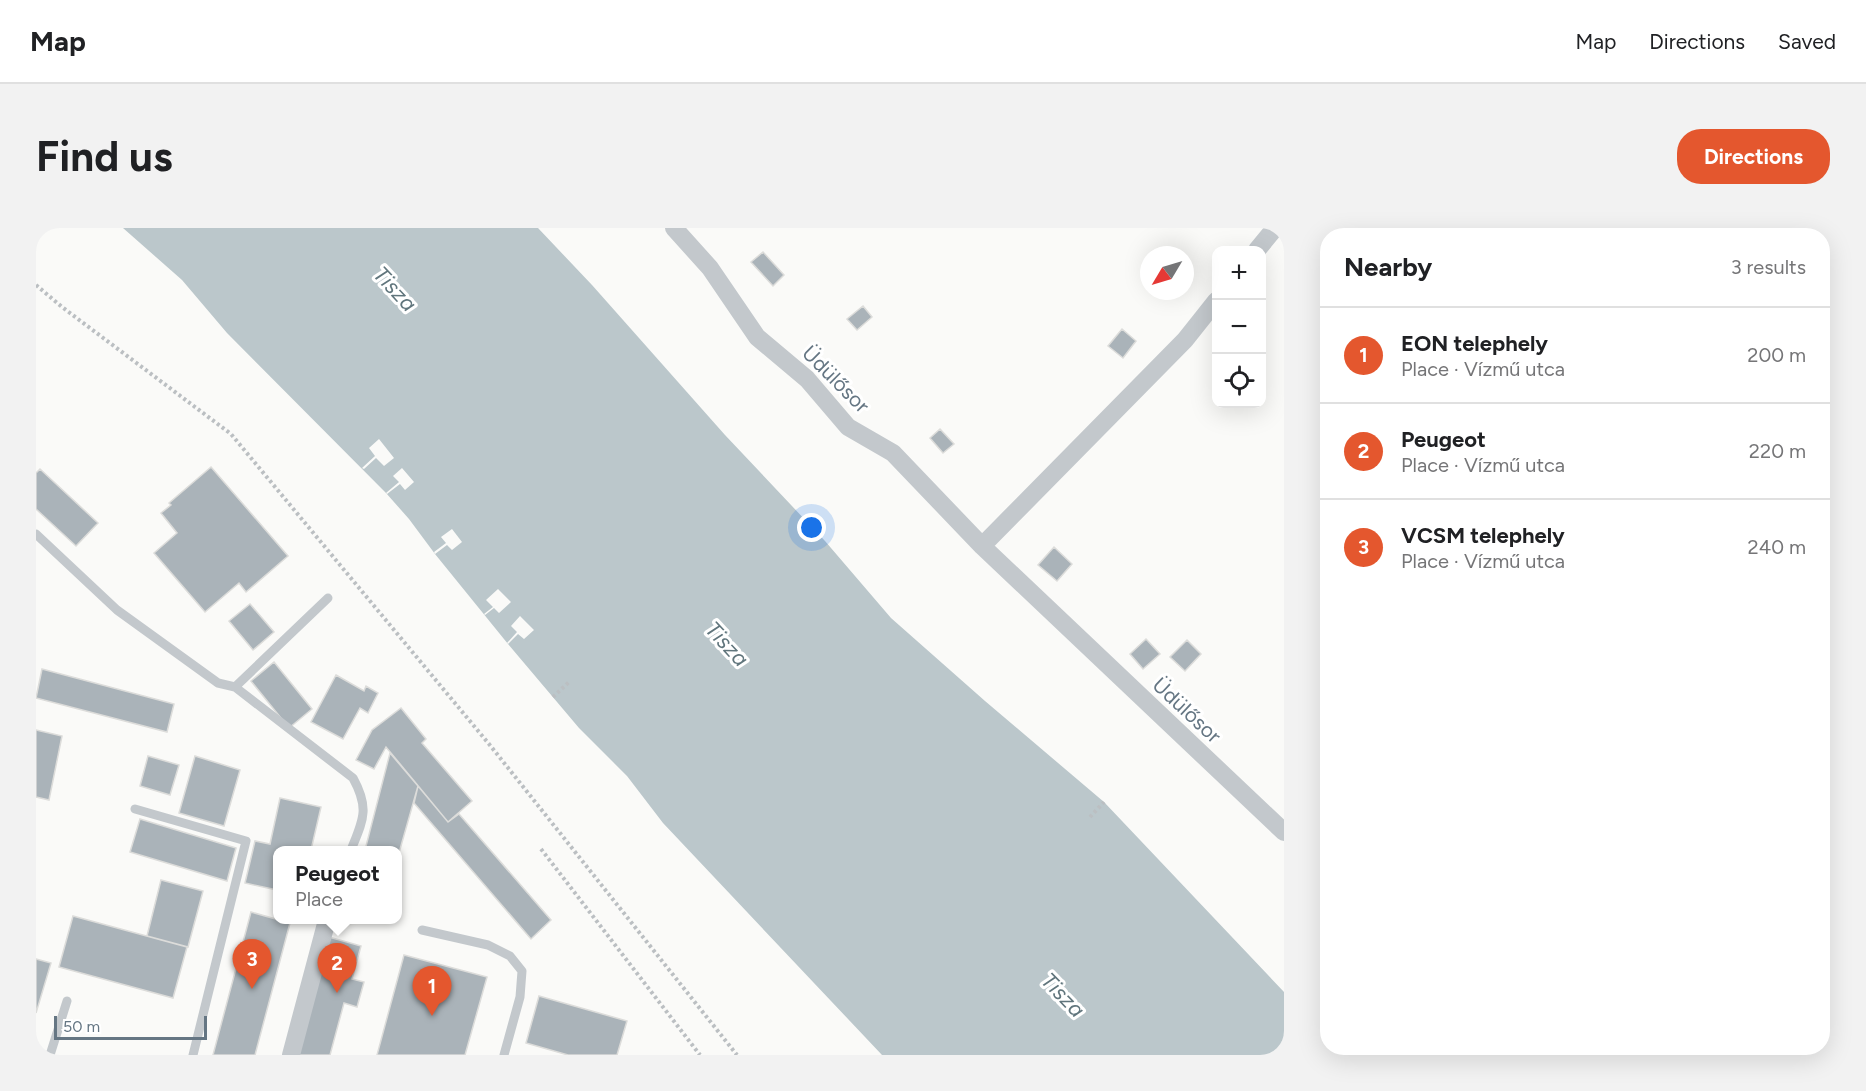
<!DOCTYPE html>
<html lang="en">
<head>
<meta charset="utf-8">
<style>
  body { margin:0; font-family:Figtree,sans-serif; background:#f2f2f2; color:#202124 }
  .controls { position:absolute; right:18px; top:18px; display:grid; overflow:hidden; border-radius:12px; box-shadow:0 6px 24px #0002 }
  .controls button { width:54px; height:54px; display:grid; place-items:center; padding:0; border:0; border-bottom:2px solid #e0e0e0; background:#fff; color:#202124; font:30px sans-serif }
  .compass { position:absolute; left:1104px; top:18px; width:54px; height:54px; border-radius:50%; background:#fff; box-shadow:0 6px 24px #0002; rotate:232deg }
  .scale { position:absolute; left:18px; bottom:15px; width:153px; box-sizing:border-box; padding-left:6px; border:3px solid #657683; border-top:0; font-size:16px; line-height:21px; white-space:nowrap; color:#657683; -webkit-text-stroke:4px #fff; paint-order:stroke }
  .you { position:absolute; left:776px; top:300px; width:21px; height:21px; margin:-15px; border:4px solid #fff; border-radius:50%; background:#1a73e8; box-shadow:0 0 0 9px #1a73e833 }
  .badge { display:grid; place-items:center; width:39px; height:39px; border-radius:50%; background:#e4572e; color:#fff; font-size:20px; font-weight:700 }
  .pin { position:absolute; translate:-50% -50px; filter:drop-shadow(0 2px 3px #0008) }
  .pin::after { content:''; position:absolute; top:32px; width:21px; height:18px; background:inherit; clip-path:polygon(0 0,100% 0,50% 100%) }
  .popup { position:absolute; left:237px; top:618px; width:129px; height:78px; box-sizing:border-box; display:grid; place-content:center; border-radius:12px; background:#fff; filter:drop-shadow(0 2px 4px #0005); font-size:20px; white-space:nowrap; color:#757577 }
  .popup b { font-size:22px; color:#202124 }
  .popup::after { content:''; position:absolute; left:50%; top:100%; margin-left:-12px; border:12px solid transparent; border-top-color:#fff }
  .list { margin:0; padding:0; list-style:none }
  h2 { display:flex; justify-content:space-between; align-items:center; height:78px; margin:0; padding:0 24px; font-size:26px }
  h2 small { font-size:20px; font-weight:400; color:#757577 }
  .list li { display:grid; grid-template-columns:39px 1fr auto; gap:18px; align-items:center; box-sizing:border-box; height:96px; padding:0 24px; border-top:2px solid #e0e0e0 }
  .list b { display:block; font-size:22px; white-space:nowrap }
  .list p { margin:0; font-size:20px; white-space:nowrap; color:#757577 }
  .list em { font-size:20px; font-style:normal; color:#757577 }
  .icon { flex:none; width:33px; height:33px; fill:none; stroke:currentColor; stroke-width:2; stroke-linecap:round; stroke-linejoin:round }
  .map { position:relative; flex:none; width:1248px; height:827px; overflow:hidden; border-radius:24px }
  header { display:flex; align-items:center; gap:36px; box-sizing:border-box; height:84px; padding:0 30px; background:#fff; border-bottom:2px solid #e0e0e0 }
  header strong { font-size:28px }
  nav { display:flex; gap:33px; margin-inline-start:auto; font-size:21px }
  .intro { display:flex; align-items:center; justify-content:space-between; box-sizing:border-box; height:144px; padding:0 36px }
  h1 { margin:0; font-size:42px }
  .button { padding:15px 27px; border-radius:24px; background:#e4572e; color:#fff; font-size:21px; font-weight:700 }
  main { display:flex; gap:36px; padding:0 36px }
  aside { flex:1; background:#fff; border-radius:24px; box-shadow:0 6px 24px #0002 }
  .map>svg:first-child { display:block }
  .water { fill:#bbc7cb }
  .pier { fill:#fafaf8 }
  .building { fill:#aab3b9; stroke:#dcdcda; stroke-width:1.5 }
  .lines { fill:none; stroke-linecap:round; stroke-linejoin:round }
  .path { stroke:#bbbfc2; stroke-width:4; stroke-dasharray:3 3; stroke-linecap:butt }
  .lane { stroke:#c3c8cc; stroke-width:9 }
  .street { stroke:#c3c8cc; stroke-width:18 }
  .labels { text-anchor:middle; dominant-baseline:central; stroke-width:6; stroke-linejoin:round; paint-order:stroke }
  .street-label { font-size:21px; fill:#657683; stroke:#fff }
  .water-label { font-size:22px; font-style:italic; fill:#60757c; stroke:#fff }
</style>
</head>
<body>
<header>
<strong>Map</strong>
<nav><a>Map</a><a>Directions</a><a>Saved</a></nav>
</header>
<div class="intro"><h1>Find us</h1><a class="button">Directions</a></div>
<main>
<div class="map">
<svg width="1248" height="827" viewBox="0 0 1248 827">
  <rect width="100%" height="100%" fill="#fafaf8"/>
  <path class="water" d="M87 0H502L556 57 689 207 789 313 855 390 949 473 1068 574 1248 764V827H846L627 595 591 548 543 500 472 416 399 326 373 291 350 265 191 105 146 52Z"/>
  <path class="pier" d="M343 211 358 230 348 238 340 230 328 241 326 240 339 228 333 220Z
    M366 240 378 254 369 262 364 256 351 266 350 265 363 254 357 248Z
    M416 301 426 314 416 322 411 317 399 326 398 324 410 315 405 309Z
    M462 361 475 374 463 385 458 380 449 387 448 386 457 379 450 372Z
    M484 388 498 402 488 411 482 406 472 416 471 415 481 404 475 398Z"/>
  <path class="building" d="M727 24 748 47 737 58 715 34Z
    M827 78 836 89 821 102 811 91Z
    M1086 101 1100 113 1087 130 1072 118Z
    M904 201 918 216 907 225 894 210Z
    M175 239 252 328 210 364 203 355 169 384 118 325 141 305 125 285 135 277 133 275Z
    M4 241 62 295 40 318 0 281V245Z
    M1018 319 1036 336 1021 353 1002 337Z
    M214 376 238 404 217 422 193 393Z
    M1110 411 1124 426 1107 441 1094 426Z
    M1151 412 1165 426 1149 443 1134 429Z
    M238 434 276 481 253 500 215 453Z
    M6 441 138 476 131 504 0 470Z
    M300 447 328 463 330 458 342 465 332 485 324 480 307 511 275 494Z
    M365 480 390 511 386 515 436 573 412 594 350 519 338 541 320 532 336 502Z
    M0 502 26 508 13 572 0 569Z
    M354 525 382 558 361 632V622H329Z
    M112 528 143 537 134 567 104 558Z
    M159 528 204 542 188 598 143 585Z
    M382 558 412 594 423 586 515 692 495 711 378 575Z
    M244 570 285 579 275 622H241V662L209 655 219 613 234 616Z
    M104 591 200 620 191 653 94 624Z
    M125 652 167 663 152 719 111 708Z
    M215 684 254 695 219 827H177Z
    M37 688 151 719 137 770 23 739Z
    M293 709 325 718 316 751 328 754 321 779 308 775 294 827H261Z
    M368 727 451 749 429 827H341Z
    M0 731 15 735 0 785Z
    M503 768 591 793 581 827H532L490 815Z"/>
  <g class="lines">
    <path class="path" d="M0 57 26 79 195 206 453 516 701 827
      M517 469 533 454
      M1054 589 1068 574
      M505 621 664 827"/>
    <path class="lane" d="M0 306 81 382 182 455 199 459 317 550C334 581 327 592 315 622
      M199 459 292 370
      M99 581 210 613 157 827
      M386 702 452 717 474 728 486 743 484 769 468 827
      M14 827 31 773"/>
    <path class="street" d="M638 0 674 40 721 109 771 151 812 199 857 225 946 318 1248 604
      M1221 22 1239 0
      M946 318 1149 112 1180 73
      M255 827 291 692"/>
  </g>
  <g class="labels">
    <g class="street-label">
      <text transform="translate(800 151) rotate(45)">Üdülősor</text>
      <text transform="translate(1151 482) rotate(43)">Üdülősor</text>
    </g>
    <g class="water-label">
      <text transform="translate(359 61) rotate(47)">Tisza</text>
      <text transform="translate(691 416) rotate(47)">Tisza</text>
      <text transform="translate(1027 767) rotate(46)">Tisza</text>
    </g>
  </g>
</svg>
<div class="controls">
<button>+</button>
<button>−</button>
<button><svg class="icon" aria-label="locate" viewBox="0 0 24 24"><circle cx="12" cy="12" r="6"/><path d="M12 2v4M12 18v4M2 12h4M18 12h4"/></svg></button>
</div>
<svg class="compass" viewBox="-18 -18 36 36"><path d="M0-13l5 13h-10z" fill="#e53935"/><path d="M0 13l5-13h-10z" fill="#757577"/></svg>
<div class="scale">50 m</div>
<div class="you"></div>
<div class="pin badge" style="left:396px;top:788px">1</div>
<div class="pin badge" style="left:301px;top:765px">2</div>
<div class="popup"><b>Peugeot</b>Place</div>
<div class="pin badge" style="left:216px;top:761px">3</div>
</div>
<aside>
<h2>Nearby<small>3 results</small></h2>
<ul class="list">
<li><span class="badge">1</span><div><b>EON telephely</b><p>Place · Vízmű utca</p></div><em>200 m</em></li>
<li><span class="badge">2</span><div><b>Peugeot</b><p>Place · Vízmű utca</p></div><em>220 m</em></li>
<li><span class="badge">3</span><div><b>VCSM telephely</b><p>Place · Vízmű utca</p></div><em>240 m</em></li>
</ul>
</aside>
</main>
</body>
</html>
